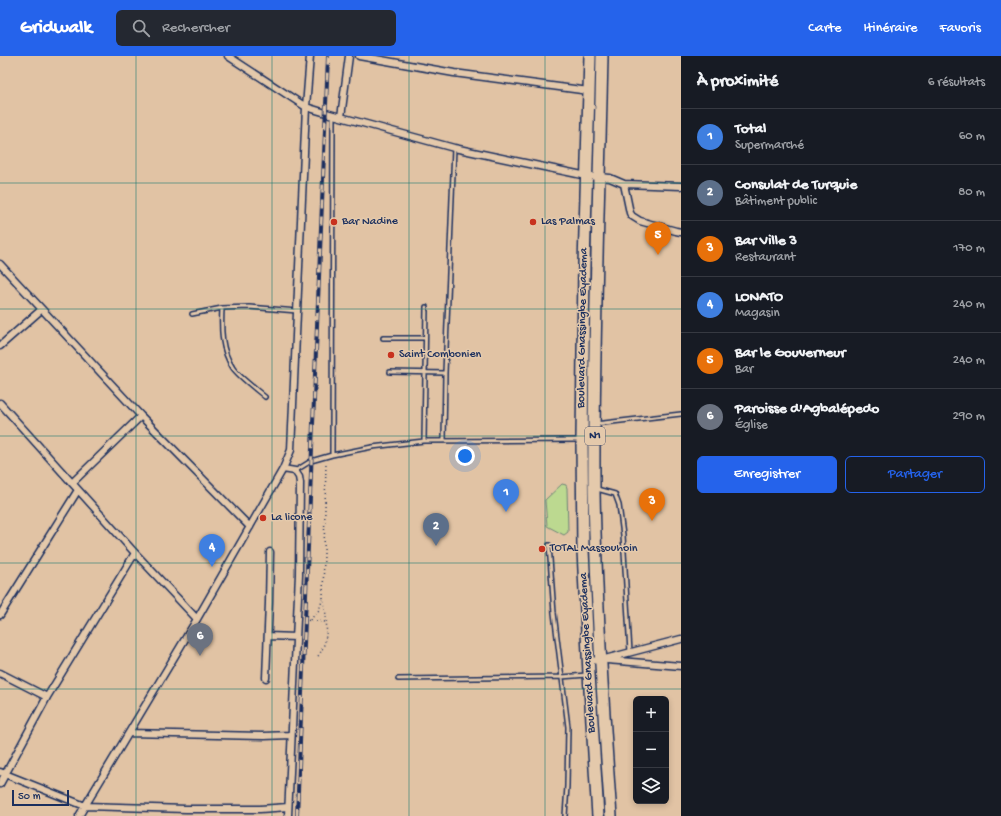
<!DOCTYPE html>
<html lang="fr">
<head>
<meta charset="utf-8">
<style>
  body { margin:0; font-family:"Gochi Hand",sans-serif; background:#242831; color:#f1f3f6 }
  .controls { position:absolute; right:12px; bottom:12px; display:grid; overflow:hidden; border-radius:6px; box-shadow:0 2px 6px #0003 }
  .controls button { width:36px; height:36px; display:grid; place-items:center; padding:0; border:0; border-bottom:1px solid #363941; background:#171b24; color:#f1f3f6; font:20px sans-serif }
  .scale { position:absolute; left:12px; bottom:10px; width:57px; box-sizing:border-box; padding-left:4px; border:2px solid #1b2f5e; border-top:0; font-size:11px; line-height:14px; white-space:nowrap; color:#1b2f5e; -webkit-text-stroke:3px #e4c9ab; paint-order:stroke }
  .you { position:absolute; left:465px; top:400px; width:14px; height:14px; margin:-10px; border:3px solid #fff; border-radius:50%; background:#1a73e8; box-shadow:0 0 0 6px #1a73e833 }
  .badge { display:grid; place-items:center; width:26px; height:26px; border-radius:50%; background:#2563eb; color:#fff; font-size:13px; font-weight:700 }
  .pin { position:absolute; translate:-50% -33px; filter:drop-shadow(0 1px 2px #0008) }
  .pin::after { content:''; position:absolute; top:21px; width:14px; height:12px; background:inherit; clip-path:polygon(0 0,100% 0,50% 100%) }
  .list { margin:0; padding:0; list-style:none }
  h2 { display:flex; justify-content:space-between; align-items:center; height:52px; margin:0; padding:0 16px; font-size:17px }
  h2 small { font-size:13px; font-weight:400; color:#9ea1a6 }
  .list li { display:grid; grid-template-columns:26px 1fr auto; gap:12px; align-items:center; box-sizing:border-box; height:56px; padding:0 16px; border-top:1px solid #363941 }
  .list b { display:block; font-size:15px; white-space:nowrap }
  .list p { margin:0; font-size:13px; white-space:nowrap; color:#9ea1a6 }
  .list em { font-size:13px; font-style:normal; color:#9ea1a6 }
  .actions { display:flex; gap:8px; padding:12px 16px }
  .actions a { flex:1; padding:9px 0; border:1px solid #2563eb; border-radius:6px; text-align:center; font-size:14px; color:#2563eb }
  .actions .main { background:#2563eb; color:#fff }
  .icon { flex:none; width:22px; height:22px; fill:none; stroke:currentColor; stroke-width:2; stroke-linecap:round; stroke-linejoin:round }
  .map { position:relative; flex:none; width:681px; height:760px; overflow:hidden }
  header { display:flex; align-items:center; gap:24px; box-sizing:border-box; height:56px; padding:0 20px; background:#2563eb; color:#fff }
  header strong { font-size:19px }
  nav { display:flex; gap:22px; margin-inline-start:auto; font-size:14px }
  .search { width:280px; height:36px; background:#242831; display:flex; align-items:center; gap:10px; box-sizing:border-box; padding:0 14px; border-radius:6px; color:#9ea1a6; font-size:15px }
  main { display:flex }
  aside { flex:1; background:#171b24 }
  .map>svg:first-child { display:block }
  .green { fill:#bcd990; stroke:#6c8477 }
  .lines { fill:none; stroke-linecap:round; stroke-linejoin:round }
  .lane-casing { stroke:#1b2f5e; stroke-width:6 }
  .street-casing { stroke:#1b2f5e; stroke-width:9 }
  .highway-casing { stroke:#1b2f5e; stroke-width:14 }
  .path { stroke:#1b2f5e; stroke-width:1.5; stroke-dasharray:1 3; stroke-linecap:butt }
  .lane { stroke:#e4c9ab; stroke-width:3 }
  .street { stroke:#e4c9ab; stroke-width:6 }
  .highway { stroke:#e4c9ab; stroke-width:11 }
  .rail-casing { stroke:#1b2f5e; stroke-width:4 }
  .rail { stroke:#e4c9ab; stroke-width:2.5; stroke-dasharray:8; stroke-linecap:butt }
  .grid { fill:none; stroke:#0f766e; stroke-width:1; stroke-opacity:0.55 }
  .poi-dot { fill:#c8321e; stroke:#e4c9ab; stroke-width:1.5 }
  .labels { text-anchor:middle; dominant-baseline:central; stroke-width:3; stroke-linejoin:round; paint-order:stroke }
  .shield { fill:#e4c9ab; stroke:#575d75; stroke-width:1 }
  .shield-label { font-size:11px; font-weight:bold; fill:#1b2f5e }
  .poi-label { font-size:12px; fill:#1b2f5e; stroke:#e4c9ab; text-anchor:start }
  .street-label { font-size:12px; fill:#1b2f5e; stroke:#e4c9ab }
</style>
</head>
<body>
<header>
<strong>Gridwalk</strong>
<div class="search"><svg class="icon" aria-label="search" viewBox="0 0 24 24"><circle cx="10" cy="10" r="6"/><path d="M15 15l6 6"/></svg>Rechercher</div>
<nav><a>Carte</a><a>Itinéraire</a><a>Favoris</a></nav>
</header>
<main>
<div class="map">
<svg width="681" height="760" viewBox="0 0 681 760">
  <rect width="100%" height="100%" fill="#e1c3a4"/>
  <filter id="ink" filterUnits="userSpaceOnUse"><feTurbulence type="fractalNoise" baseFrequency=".025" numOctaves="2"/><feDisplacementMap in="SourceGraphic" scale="8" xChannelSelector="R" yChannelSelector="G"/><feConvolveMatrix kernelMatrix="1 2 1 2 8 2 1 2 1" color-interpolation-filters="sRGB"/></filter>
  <g filter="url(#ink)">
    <path class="green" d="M562 428 566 429 567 432 568 476 564 479 547 470 545 444Z"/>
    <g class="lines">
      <g class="lane-casing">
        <path id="lane" d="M222 252C221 273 221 294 233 312 238 320 257 334 265 341
          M192 258 222 252 249 251 297 255
          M383 282H425
          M390 316 445 317
          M595 368 681 358
          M424 385 426 251
          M444 385 445 317 454 92
          M332 399 333 59
          M295 415 311 405 332 399 372 391 424 385 580 384
          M597 433 615 438 619 449 623 479 630 596
          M549 489 554 557 568 671 567 730 565 760
          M398 623 561 621 587 619"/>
      </g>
      <g class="street-casing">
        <path id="street" d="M228 0 306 51 326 57 454 92 587 120 610 122 624 128 681 130
          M359 0 454 17 589 35
          M341 61 349 0
          M624 128 630 157 632 160 640 165 676 175 681 176
          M0 208 141 360 250 471
          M0 290 41 254
          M0 347 135 497 197 563
          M283 413 295 415 299 421 300 427 299 518 288 760
          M72 427 141 360
          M0 559 78 434
          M268 580 296 581
          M607 604 681 610
          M588 605 601 604 681 583
          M0 617 47 641
          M266 622 269 547 270 496
          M130 677 264 680 291 679
          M0 716 85 750 186 753H260L288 751
          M0 728 47 641 135 497
          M79 760 197 563 283 413 291 394 306 51 310 0"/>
      </g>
      <g class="highway-casing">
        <path id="highway" d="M590 0 584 209 582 384 583 494 589 618 598 760
          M602 0C599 145 593 290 594 436 596 544 603 652 611 760"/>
      </g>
      <path class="path" d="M304 564 326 566
        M310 564 319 554 323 542
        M318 600C330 585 327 560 323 542L326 407"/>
      <use href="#lane" class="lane"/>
      <use href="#street" class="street"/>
      <use href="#highway" class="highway"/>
      <g class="rail-casing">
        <path id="rail" d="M297 760 328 0"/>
      </g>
      <use href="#rail" class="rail"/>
    </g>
  </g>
  <path class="grid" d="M136 0V760M272 0V760M409 0V760M545 0V760M0 127H681M0 253H681M0 380H681M0 507H681M0 633H681"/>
  <g class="poi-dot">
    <circle cx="334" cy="166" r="4"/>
    <circle cx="533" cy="166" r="4"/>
    <circle cx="391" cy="299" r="4"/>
    <circle cx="263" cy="462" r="4"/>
    <circle cx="542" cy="493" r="4"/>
  </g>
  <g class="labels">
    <rect class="shield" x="585" y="371" width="20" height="18" rx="3"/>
    <g class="shield-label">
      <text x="595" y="380">N1</text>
    </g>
    <g class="poi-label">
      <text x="342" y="166">Bar Nadine</text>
      <text x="541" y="166">Las Palmas</text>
      <text x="399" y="299">Saint Combonien</text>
      <text x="271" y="462">La licone</text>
      <text x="550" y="493">TOTAL Massouhoin</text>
    </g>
    <g class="street-label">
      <text transform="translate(583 272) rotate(-89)">Boulevard Gnassingbe Eyadema</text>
      <text transform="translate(588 597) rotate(-93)">Boulevard Gnassingbe Eyadema</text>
    </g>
  </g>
</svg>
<div class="controls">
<button>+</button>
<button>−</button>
<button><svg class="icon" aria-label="layers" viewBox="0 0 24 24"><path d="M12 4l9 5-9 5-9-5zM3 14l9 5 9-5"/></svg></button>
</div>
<div class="scale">50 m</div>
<div class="you"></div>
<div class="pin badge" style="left:506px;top:456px;background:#3f7fe0">1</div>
<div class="pin badge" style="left:436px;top:490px;background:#5c6f8a">2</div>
<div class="pin badge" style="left:652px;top:465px;background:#e8710a">3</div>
<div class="pin badge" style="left:212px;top:511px;background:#3f7fe0">4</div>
<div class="pin badge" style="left:658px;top:199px;background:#e8710a">5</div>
<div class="pin badge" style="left:200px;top:600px;background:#6b7280">6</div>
</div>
<aside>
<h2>À proximité<small>6 résultats</small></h2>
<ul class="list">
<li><span class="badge" style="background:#3f7fe0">1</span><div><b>Total</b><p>Supermarché</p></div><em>60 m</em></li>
<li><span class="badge" style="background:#5c6f8a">2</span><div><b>Consulat de Turquie</b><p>Bâtiment public</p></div><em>80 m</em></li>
<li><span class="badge" style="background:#e8710a">3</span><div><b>Bar Ville 3</b><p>Restaurant</p></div><em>170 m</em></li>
<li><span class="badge" style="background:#3f7fe0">4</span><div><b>LONATO</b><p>Magasin</p></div><em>240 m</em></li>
<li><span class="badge" style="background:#e8710a">5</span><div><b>Bar le Gouverneur</b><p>Bar</p></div><em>240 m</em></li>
<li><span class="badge" style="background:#6b7280">6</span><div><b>Paroisse d'Agbalépedo</b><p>Église</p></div><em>290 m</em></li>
</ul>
<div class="actions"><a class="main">Enregistrer</a><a>Partager</a></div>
</aside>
</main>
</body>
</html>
